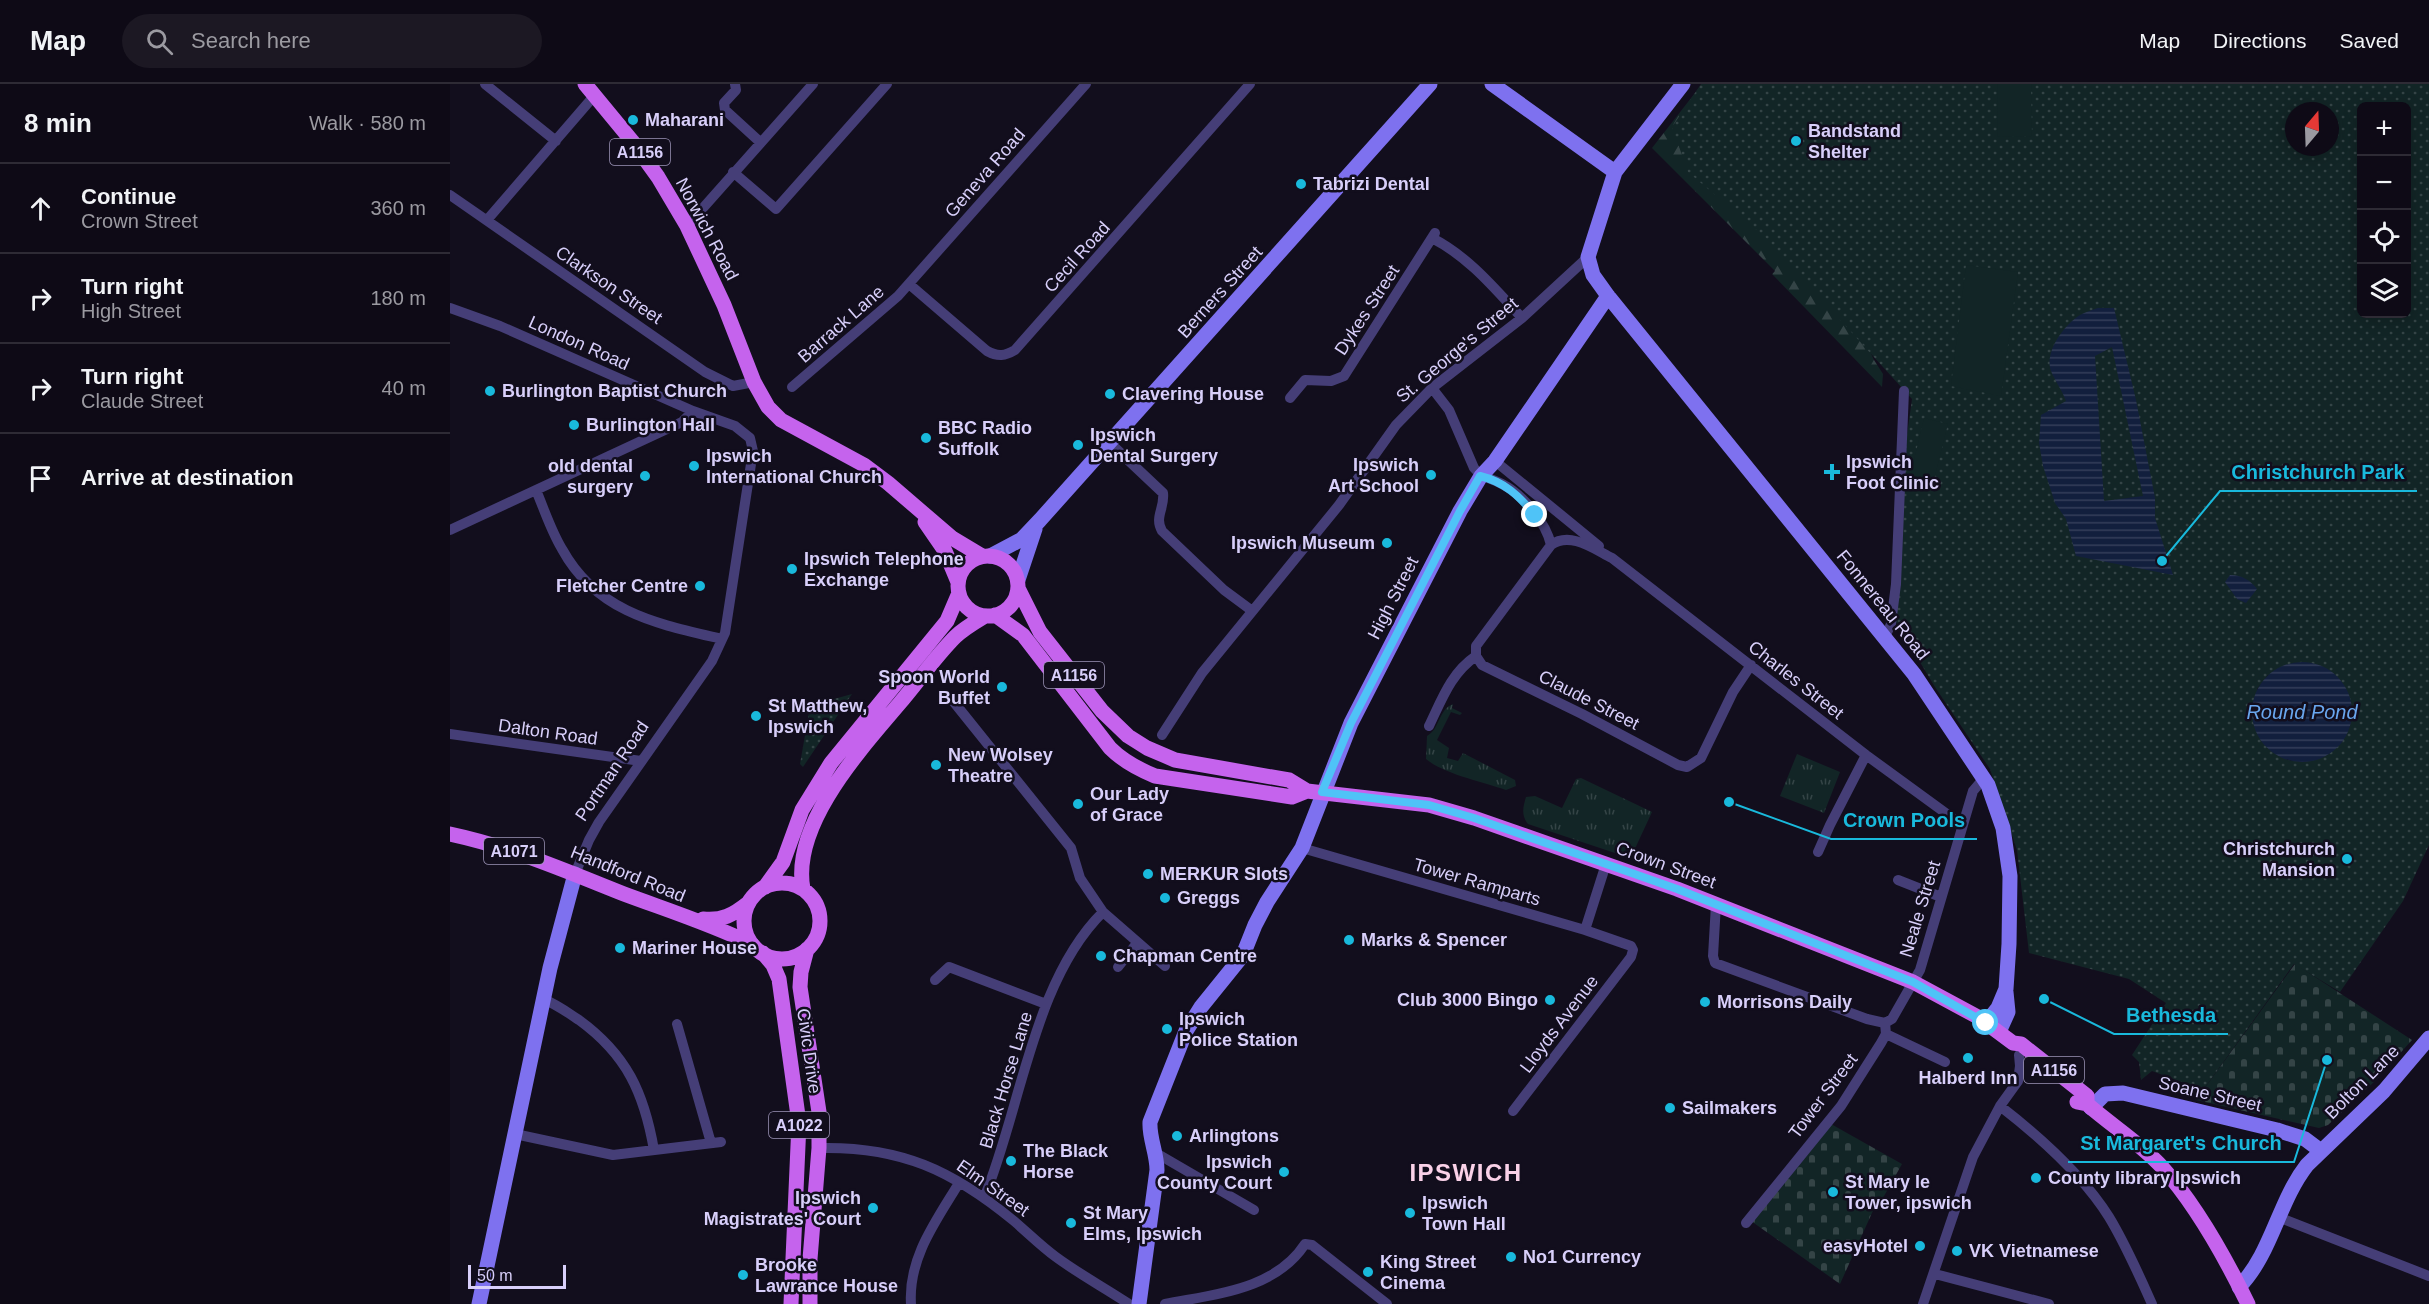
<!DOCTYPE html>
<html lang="en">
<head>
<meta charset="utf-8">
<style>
  body { margin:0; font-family:Arial,sans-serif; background:#1c1823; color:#f1f3f6 }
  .controls { position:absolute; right:18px; top:18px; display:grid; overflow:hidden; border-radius:9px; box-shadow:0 3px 15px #0003 }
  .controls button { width:54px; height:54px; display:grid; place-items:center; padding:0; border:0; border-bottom:2px solid #2e2b35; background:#0e0a16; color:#f1f3f6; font:30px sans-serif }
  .compass { position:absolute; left:1835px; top:18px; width:54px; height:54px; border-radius:50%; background:#0e0a16; box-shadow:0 3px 15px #0003; rotate:19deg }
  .scale { position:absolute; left:18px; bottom:15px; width:98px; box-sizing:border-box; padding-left:6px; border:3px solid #d8cffa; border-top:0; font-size:16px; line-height:21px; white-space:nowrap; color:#d8cffa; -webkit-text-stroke:4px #120e1d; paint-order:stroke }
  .stop { position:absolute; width:18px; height:18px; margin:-14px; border:4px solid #4fc3f7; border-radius:50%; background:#fff }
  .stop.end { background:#4fc3f7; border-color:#fff; box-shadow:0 2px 6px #0008 }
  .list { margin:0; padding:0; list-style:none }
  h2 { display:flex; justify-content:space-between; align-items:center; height:78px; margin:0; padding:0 24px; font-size:26px }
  h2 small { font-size:20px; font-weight:400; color:#9b9aa1 }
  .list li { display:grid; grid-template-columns:39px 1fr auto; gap:18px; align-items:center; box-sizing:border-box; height:90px; padding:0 24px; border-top:2px solid #2e2b35 }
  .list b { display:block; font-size:22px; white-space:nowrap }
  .list p { margin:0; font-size:20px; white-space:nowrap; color:#9b9aa1 }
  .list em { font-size:20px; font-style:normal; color:#9b9aa1 }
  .icon { flex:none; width:33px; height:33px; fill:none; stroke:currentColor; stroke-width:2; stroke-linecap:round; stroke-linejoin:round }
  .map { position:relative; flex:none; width:1979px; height:1220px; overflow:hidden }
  header { display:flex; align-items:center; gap:36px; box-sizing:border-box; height:84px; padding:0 30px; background:#0e0a16; border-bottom:2px solid #2e2b35 }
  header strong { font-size:28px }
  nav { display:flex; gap:33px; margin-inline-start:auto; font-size:21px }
  .search { width:420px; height:54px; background:#1c1823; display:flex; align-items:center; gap:15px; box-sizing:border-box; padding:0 21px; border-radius:33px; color:#9b9aa1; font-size:22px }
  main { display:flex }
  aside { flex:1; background:#0e0a16 }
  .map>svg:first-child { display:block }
  .grass { fill:url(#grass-tufts) }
  .forest { fill:url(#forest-firs) }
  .cemetery { fill:url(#cemetery-stones) }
  .park { fill:url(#park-dots); fill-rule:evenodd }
  .pitch { fill:#122526 }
  .water { fill:url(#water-rules); fill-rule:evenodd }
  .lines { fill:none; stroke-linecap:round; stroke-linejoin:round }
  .street { stroke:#453e77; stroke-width:10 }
  .secondary { stroke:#7e71ef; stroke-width:15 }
  .primary { stroke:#c563ed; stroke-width:15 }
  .route { stroke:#4fc3f7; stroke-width:8 }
  .poi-dot { fill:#19b9dc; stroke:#120e1d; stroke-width:2 }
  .labels { text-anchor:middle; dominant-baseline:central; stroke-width:5; stroke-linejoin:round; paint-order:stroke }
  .shield { fill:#120e1d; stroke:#9d95b8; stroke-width:1.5 }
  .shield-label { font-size:16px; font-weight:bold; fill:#d8cffa }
  .poi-label { font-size:18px; font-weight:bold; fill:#d8cffa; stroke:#120e1d; text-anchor:start }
  .street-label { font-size:18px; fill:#d8cffa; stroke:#120e1d }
  .water-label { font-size:20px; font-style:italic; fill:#69a6ee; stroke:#120e1d }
  .district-label { font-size:24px; font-weight:bold; letter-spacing:1.5px; fill:#fad1e8; stroke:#120e1d }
  .leader { fill:none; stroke:#19b9dc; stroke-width:2 }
  .callout-dot { fill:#19b9dc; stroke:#120e1d; stroke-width:2 }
  .callout-label { font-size:20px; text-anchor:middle; font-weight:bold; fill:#19b9dc; stroke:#120e1d; stroke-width:5; stroke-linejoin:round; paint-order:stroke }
</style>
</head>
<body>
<header>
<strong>Map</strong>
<div class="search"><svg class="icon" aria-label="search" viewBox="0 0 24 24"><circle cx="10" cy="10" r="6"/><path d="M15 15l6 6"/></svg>Search here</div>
<nav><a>Map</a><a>Directions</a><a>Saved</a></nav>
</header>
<main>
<aside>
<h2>8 min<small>Walk · 580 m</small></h2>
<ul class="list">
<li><svg class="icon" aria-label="ahead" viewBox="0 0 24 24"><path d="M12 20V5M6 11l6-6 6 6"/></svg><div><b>Continue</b><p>Crown Street</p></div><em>360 m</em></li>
<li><svg class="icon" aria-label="right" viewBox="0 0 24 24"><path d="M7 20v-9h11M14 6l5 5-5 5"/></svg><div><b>Turn right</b><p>High Street</p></div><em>180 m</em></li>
<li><svg class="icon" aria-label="right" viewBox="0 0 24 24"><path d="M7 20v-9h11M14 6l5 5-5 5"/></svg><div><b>Turn right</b><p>Claude Street</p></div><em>40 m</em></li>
<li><svg class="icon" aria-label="arrive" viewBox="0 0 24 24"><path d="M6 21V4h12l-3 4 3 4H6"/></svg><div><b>Arrive at destination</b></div></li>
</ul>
</aside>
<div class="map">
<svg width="1979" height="1220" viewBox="0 0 1979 1220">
  <defs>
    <pattern id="grass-tufts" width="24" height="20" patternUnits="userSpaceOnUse" patternTransform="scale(1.5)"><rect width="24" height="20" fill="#122526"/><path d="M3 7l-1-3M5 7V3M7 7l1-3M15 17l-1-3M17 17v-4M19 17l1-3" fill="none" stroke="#344446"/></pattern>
    <pattern id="forest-firs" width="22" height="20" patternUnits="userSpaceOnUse" patternTransform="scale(1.5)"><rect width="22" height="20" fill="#122526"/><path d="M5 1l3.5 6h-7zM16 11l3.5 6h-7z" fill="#344446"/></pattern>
    <pattern id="cemetery-stones" width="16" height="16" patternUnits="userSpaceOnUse" patternTransform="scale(1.5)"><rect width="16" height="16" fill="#122526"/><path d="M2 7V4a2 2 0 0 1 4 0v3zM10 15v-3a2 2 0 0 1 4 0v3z" fill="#344446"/></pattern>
    <pattern id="park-dots" width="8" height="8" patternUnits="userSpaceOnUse" patternTransform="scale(1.5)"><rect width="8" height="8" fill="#122526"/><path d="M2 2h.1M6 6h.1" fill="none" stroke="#344446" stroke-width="1.8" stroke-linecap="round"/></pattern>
    <pattern id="water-rules" width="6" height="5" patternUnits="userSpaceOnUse" patternTransform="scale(1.5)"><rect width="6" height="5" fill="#121f3d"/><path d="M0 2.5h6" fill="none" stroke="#343e5a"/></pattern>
  </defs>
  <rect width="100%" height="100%" fill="#120e1d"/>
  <path class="grass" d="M1003 620 1002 624 1012 629 1010 631 1001 628 987 656 999 664 997 674 1008 677 1013 669 1065 696 1066 702 1056 706C1033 698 994 690 976 675L977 652C990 645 988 626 1003 620Z
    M1347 670 1390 688 1374 729 1330 712Z
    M1131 694 1202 728 1182 771H1171L1078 740C1071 731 1073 723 1076 713L1085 712 1112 724 1126 695Z"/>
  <path class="forest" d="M1252 0 1409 244 1424 276 1433 290 1432 303 1322 190 1325 187 1202 64Z"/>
  <path class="cemetery" d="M1845 880 1962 956 1926 996 1878 1041 1869 1044 1746 1016Z
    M1381 1040 1452 1080 1429 1121 1426 1120 1390 1200 1301 1137Z"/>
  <path class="park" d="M1251 0H1979V761L1953 817 1890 908 1844 880 1746 1016 1740 1010 1737 1000 1702 987 1691 996 1689 978 1682 971 1716 919 1679 895 1579 869 1567 766 1540 685 1485 603 1441 530 1447 423 1462 315 1315 153 1238 88 1222 43ZM1912 22H1956V230H1912ZM1844 27H1880V63H1844ZM1818 591 1902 625 1900 642 1892 658 1855 678 1837 676 1807 605Z
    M402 610 353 683 350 680 359 628 366 620Z"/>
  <path class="pitch" d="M1547 0H1581L1582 52 1548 53Z
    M1516 181 1568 188 1551 312 1501 302Z
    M1474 334 1498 340 1483 399 1460 393Z"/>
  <path class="water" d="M1648 224H1664L1686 316 1705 414V434L1723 491 1626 472 1616 435 1605 419 1593 382 1589 359 1591 331 1616 317C1612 306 1605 297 1601 287 1594 268 1614 241 1630 231 1635 228 1642 226 1648 224ZM1662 263 1693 412 1654 417 1645 272Z
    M1780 491C1792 491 1800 496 1807 505L1796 519 1787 515 1775 498Z
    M1802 628a50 50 0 1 1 100 0a50 50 0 1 1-100 0Z"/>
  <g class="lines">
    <path class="street" d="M35 0 106 57
      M285 0 286 6 274 19 275 26 310 58
      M283 88 326 125 437 0
      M0 111 255 288 283 302 304 298
      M37 136 144 12
      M237 142 363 0
      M982 154C1019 173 1045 205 1072 234
      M459 200 537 267C548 273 555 272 565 266L800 0
      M0 224 50 242 243 327 285 342 300 354 303 367 275 549 262 577 149 738 139 756 125 790
      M342 303 448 212 636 0
      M982 304 999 326 1024 384C1032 394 1041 394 1052 400 1072 410 1096 438 1101 461L1026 562V572L1032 581 1132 630 1228 681 1237 683 1251 674 1283 608 1301 581
      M840 314 855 296 881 297 894 292 985 149
      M660 359 713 409C715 424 704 433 712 447L774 506 801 526
      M1045 377 1149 462
      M86 406C94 425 101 447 112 465 147 529 208 540 272 555
      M0 446 232 338 243 327
      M1101 461C1120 447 1144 465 1162 474L1416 671 1512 741
      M1434 555 1441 540 1446 500 1454 307
      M503 617 621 764 630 794 653 828 715 882
      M979 642C992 615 1001 589 1026 572
      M0 650 191 677
      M712 651 752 589 889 421 946 341 982 304 1072 234 1138 173
      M852 764 1135 846 1181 862 1183 866 1181 873 1063 1027
      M1368 768 1380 741 1416 671
      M1448 796 1491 813
      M1266 820 1263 872 1265 879 1417 935 1435 939
      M1135 846 1156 780
      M668 883 687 859
      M485 896 499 883 596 920
      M93 915C106 920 117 928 129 936 177 971 194 1009 204 1066
      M1435 939 1442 935 1470 886 1523 707 1534 694
      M227 940 261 1059
      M1436 950 1495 978
      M1550 1022C1590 1053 1632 1090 1659 1133 1676 1161 1689 1191 1702 1220
      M65 1050 163 1071 271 1058
      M369 1064C450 1062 502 1086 564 1137 578 1149 591 1162 606 1173 629 1190 655 1204 679 1220
      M706 1069 804 1126
      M534 1114C571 1025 583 897 653 828
      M1828 1133 1979 1192
      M1296 1139 1391 1022 1431 959 1436 950 1435 939
      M1485 1190 1599 1220
      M461 1220C458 1174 486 1137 509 1099
      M715 1220C765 1210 825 1206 855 1160L862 1161 937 1220
      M1473 1220 1523 1073 1550 1022 1568 997 1570 982 1569 971"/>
    <path class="secondary" d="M1042 0 1165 88
      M1233 0 1165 88 1138 173 1143 191 1158 212 1464 590 1538 701 1553 744 1560 792 1559 860 1556 905 1548 924 1536 939
      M540 472 572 455 590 436 980 0
      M568 496 585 445
      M1549 948 1558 928 1556 908
      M1641 1024 1655 1010 1673 1009 1827 1046 1855 1055 1871 1067
      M1789 1203C1822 1169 1828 1118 1857 1081L1934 1007 1979 954
      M29 1220 100 884 125 790
      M689 1220 707 1086C707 1069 699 1054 700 1038L736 947 751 923 793 871 805 841 817 818 852 764 901 639 1010 427 1031 392 1045 377 1158 212"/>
    <path class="primary" d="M135 0 182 57 208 93 237 142 274 221 304 298 318 323 331 336 414 381 438 399 502 454 532 472
      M475 438 495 467 508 498
      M508 502a30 30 0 1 1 60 0a30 30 0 1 1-60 0Z
      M568 504 590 548 652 627 678 652 697 664 725 676 839 696 857 707 979 721 1024 734 1227 805 1463 898 1528 933 1563 959 1571 960 1637 1012V1020
      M545 531 573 551 660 664C673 677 688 685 705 692L842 713 857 707
      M0 750C61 763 116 787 174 810 217 826 261 840 302 860
      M294 837a38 38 0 1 1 76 0a38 38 0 1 1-76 0Z
      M315 803 333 778 352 726 381 679 497 537 509 509
      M353 805C341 741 410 666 449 620 468 598 485 573 505 553 513 545 525 538 535 532
      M253 835C272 837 283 831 298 819
      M357 865 351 888 350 903 369 1028V1064L360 1175V1220
      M313 869 323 881 329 895 349 1039 341 1220
      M1627 1018 1637 1020C1662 1042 1690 1059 1712 1083 1747 1122 1775 1173 1798 1220"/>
  </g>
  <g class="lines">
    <path class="route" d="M1085 431C1069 412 1055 398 1030 392L1010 427 901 639 872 708 979 721 1024 734 1156 780 1227 805 1463 898 1536 939"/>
  </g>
  <g class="poi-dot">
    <circle cx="183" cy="36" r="6"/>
    <circle cx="1346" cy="57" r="6"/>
    <circle cx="851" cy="100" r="6"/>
    <circle cx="40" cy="307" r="6"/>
    <circle cx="660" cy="310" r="6"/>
    <circle cx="124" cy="341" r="6"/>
    <circle cx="476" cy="354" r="6"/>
    <circle cx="628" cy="361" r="6"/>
    <circle cx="244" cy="382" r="6"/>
    <path d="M1379 379h6v6h6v6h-6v6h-6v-6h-6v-6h6z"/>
    <circle cx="981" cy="391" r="6"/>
    <circle cx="195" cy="392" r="6"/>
    <circle cx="937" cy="459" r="6"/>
    <circle cx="342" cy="485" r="6"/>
    <circle cx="250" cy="502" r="6"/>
    <circle cx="552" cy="603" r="6"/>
    <circle cx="306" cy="632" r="6"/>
    <circle cx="486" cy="681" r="6"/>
    <circle cx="628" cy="720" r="6"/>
    <circle cx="1897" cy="775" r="6"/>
    <circle cx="698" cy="790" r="6"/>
    <circle cx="715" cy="814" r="6"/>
    <circle cx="899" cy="856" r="6"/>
    <circle cx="170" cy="864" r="6"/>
    <circle cx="651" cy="872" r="6"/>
    <circle cx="1100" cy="916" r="6"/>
    <circle cx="1255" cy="918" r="6"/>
    <circle cx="717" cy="945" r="6"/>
    <circle cx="1518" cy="974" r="6"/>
    <circle cx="1220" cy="1024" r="6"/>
    <circle cx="727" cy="1052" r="6"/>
    <circle cx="561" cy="1077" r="6"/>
    <circle cx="834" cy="1088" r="6"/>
    <circle cx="1586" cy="1094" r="6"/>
    <circle cx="1383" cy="1108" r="6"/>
    <circle cx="423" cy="1124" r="6"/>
    <circle cx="960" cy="1129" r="6"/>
    <circle cx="621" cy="1139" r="6"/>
    <circle cx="1470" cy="1162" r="6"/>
    <circle cx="1507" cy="1167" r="6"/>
    <circle cx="1061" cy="1173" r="6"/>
    <circle cx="918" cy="1188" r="6"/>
    <circle cx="293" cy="1191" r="6"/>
  </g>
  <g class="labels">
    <g class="shield">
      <rect x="160" y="55" width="60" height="26" rx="4.5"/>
      <rect x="594" y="578" width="60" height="26" rx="4.5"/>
      <rect x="34" y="754" width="60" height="26" rx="4.5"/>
      <rect x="1574" y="973" width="60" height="26" rx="4.5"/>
      <rect x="319" y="1028" width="60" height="26" rx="4.5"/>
    </g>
    <g class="shield-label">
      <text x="190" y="68">A1156</text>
      <text x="624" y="591">A1156</text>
      <text x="64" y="767">A1071</text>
      <text x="1604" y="986">A1156</text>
      <text x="349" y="1041">A1022</text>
    </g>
    <g class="poi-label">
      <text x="195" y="36">Maharani</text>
      <text x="1358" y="47">Bandstand<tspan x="1358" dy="21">Shelter</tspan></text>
      <text x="863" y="100">Tabrizi Dental</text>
      <text x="52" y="307">Burlington Baptist Church</text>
      <text x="672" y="310">Clavering House</text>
      <text x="136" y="341">Burlington Hall</text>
      <text x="488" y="344">BBC Radio<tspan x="488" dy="21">Suffolk</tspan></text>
      <text x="640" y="351">Ipswich<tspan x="640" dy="21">Dental Surgery</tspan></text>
      <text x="256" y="372">Ipswich<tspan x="256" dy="21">International Church</tspan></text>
      <text x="1396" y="378">Ipswich<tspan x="1396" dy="21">Foot Clinic</tspan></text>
      <text x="969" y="381" text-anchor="end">Ipswich<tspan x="969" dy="21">Art School</tspan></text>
      <text x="183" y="382" text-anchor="end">old dental<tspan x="183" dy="21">surgery</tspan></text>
      <text x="925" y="459" text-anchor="end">Ipswich Museum</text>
      <text x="354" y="475">Ipswich Telephone<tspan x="354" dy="21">Exchange</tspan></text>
      <text x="238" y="502" text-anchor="end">Fletcher Centre</text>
      <text x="540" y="593" text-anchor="end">Spoon World<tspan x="540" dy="21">Buffet</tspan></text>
      <text x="318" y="622">St Matthew,<tspan x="318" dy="21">Ipswich</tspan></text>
      <text x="498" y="671">New Wolsey<tspan x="498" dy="21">Theatre</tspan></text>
      <text x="640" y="710">Our Lady<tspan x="640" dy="21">of Grace</tspan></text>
      <text x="1885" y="765" text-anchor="end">Christchurch<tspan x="1885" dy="21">Mansion</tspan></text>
      <text x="710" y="790">MERKUR Slots</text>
      <text x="727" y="814">Greggs</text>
      <text x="911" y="856">Marks &amp; Spencer</text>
      <text x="182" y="864">Mariner House</text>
      <text x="663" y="872">Chapman Centre</text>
      <text x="1088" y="916" text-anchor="end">Club 3000 Bingo</text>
      <text x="1267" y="918">Morrisons Daily</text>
      <text x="729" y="935">Ipswich<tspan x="729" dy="21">Police Station</tspan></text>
      <text x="1518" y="994" text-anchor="middle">Halberd Inn</text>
      <text x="1232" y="1024">Sailmakers</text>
      <text x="739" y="1052">Arlingtons</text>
      <text x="573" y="1067">The Black<tspan x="573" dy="21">Horse</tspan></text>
      <text x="822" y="1078" text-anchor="end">Ipswich<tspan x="822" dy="21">County Court</tspan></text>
      <text x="1598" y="1094">County library Ipswich</text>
      <text x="1395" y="1098">St Mary le<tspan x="1395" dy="21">Tower, ipswich</tspan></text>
      <text x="411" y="1114" text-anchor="end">Ipswich<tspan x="411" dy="21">Magistrates' Court</tspan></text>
      <text x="972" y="1119">Ipswich<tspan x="972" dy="21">Town Hall</tspan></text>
      <text x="633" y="1129">St Mary<tspan x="633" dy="21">Elms, Ipswich</tspan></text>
      <text x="1458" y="1162" text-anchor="end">easyHotel</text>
      <text x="1519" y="1167">VK Vietnamese</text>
      <text x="1073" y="1173">No1 Currency</text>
      <text x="930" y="1178">King Street<tspan x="930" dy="21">Cinema</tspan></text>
      <text x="305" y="1181">Brooke<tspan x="305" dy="21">Lawrance House</tspan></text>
    </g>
    <g class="street-label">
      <text transform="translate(535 89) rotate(-49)">Geneva Road</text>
      <text transform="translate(257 145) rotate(62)">Norwich Road</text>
      <text transform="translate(627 173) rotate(-48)">Cecil Road</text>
      <text transform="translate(159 201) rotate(34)">Clarkson Street</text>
      <text transform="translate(770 208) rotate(-48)">Berners Street</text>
      <text transform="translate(917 226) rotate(-57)">Dykes Street</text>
      <text transform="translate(391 240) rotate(-41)">Barrack Lane</text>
      <text transform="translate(129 259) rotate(24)">London Road</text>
      <text transform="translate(1007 266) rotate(-40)">St. George's Street</text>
      <text transform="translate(943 514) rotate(-63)">High Street</text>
      <text transform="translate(1433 521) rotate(51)">Fonnereau Road</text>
      <text transform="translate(1346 596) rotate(38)">Charles Street</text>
      <text transform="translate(1139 616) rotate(27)">Claude Street</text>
      <text transform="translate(98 648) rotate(8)">Dalton Road</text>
      <text transform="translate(162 687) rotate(-56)">Portman Road</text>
      <text transform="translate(1216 781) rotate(20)">Crown Street</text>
      <text transform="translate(178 790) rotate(22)">Handford Road</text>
      <text transform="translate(1027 798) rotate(16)">Tower Ramparts</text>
      <text transform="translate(1470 825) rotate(-73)">Neale Street</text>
      <text transform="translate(1109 940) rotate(-53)">Lloyds Avenue</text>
      <text transform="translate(359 967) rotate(82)">Civic Drive</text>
      <text transform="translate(556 996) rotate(-73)">Black Horse Lane</text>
      <text transform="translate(1912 998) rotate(-45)">Bolton Lane</text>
      <text transform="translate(1760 1010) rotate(13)">Soane Street</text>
      <text transform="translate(1373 1012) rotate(-53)">Tower Street</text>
      <text transform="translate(543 1104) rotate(35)">Elm Street</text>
    </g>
    <g class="water-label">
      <text x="1852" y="628">Round Pond</text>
    </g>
    <g class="district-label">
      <text x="1016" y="1088">IPSWICH</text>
    </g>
  </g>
  <path class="leader" d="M1712 477L1770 407H1967M1279 718L1381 755H1527M1594 915L1664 950H1778M1877 976L1844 1078H1618"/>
  <g class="callout-dot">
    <circle cx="1712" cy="477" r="6"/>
    <circle cx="1279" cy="718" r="6"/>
    <circle cx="1594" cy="915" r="6"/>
    <circle cx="1877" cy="976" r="6"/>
  </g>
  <g class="callout-label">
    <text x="1868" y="395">Christchurch Park</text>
    <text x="1454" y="743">Crown Pools</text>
    <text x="1721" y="938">Bethesda</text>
    <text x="1731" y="1066">St Margaret's Church</text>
  </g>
</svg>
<div class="controls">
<button>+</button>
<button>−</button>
<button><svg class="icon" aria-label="locate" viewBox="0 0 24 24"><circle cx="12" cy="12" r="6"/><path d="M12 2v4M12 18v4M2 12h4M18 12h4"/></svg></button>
<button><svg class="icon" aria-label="layers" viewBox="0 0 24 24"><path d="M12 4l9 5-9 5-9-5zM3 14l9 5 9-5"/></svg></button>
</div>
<svg class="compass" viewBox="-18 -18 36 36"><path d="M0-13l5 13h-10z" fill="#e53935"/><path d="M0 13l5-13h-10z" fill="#9b9aa1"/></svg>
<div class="scale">50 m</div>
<div class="stop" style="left:1536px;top:939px"></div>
<div class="stop end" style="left:1085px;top:431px"></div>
</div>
</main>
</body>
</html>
